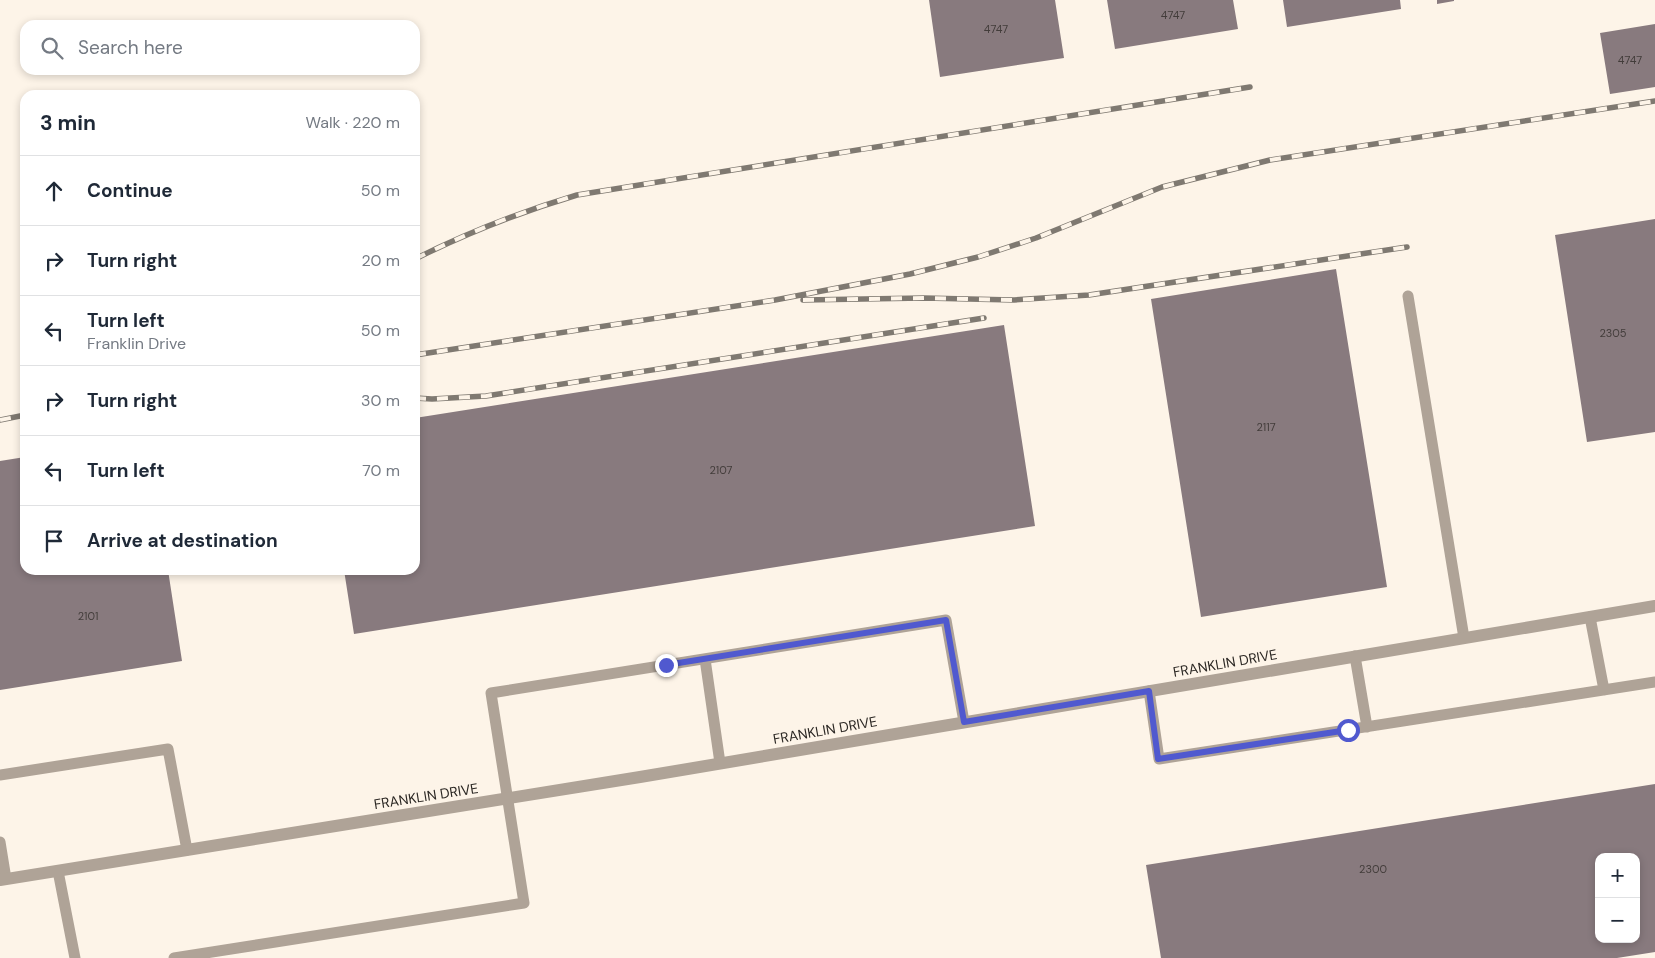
<!DOCTYPE html>
<html lang="en">
<head>
<meta charset="utf-8">
<style>
  body { margin:0; font-family:"DM Sans",sans-serif; background:#f2f2f3; color:#1f2937 }
  .controls { position:absolute; right:15px; bottom:15px; display:grid; overflow:hidden; border-radius:10px; box-shadow:0 2px 8px #0003 }
  .controls button { width:45px; height:45px; display:grid; place-items:center; padding:0; border:0; border-bottom:1px solid #e0e1e3; background:#fff; color:#1f2937; font:25px sans-serif }
  .stop { position:absolute; width:15px; height:15px; margin:-11px; border:4px solid #5059cf; border-radius:50%; background:#fff }
  .stop.end { background:#5059cf; border-color:#fff; box-shadow:0 1px 5px #0008 }
  .list { margin:0; padding:0; list-style:none }
  h2 { display:flex; justify-content:space-between; align-items:center; height:65px; margin:0; padding:0 20px; font-size:21px }
  h2 small { font-size:16px; font-weight:400; color:#747a83 }
  .list li { display:grid; grid-template-columns:32px 1fr auto; gap:15px; align-items:center; box-sizing:border-box; height:70px; padding:0 20px; border-top:1px solid #e0e1e3 }
  .list b { display:block; font-size:19px; white-space:nowrap }
  .list p { margin:0; font-size:16px; white-space:nowrap; color:#747a83 }
  .list em { font-size:16px; font-style:normal; color:#747a83 }
  .icon { flex:none; width:28px; height:28px; fill:none; stroke:currentColor; stroke-width:2; stroke-linecap:round; stroke-linejoin:round }
  .map { position:relative; flex:none; width:1655px; height:958px; overflow:hidden }
  .search { position:absolute; background:#fff; box-shadow:0 2px 8px #0003; left:20px; top:20px; width:400px; height:55px; display:flex; align-items:center; gap:12px; box-sizing:border-box; padding:0 18px; border-radius:15px; color:#747a83; font-size:19px }
  .panel { position:absolute; background:#fff; box-shadow:0 2px 8px #0003; left:20px; top:90px; width:400px; height:485px; border-radius:15px }
  .map>svg:first-child { display:block }
  .building { fill:#887a7e; fill-rule:evenodd }
  .lines { fill:none; stroke-linecap:round; stroke-linejoin:round }
  .service { stroke:#afa397; stroke-width:11 }
  .minor { stroke:#afa397; stroke-width:12 }
  .rail-casing { stroke:#7f7971; stroke-width:5.5 }
  .rail { stroke:#fdf4e8; stroke-width:4; stroke-dasharray:11; stroke-linecap:butt }
  .route { stroke:#5059cf; stroke-width:6 }
  .labels { text-anchor:middle; dominant-baseline:central; stroke-width:4; stroke-linejoin:round; paint-order:stroke }
  .number-label { font-size:11px; fill:#423c3a }
  .street-label { font-size:14px; fill:#2b2723; stroke:#fdf4e8 }
</style>
</head>
<body>
<div class="map">
<svg width="1655" height="958" viewBox="0 0 1655 958">
  <rect width="100%" height="100%" fill="#fdf4e8"/>
  <path class="building" d="M929 0H1055L1064 58 940 77Z
    M1107 0H1233L1238 29 1115 49Z
    M1283 0H1400L1401 9 1287 27Z
    M1437 0H1454V1L1437 4Z
    M1655 24V87L1610 94 1600 33Z
    M1655 219V432L1587 442 1555 235Z
    M1336 269 1387 587 1201 617 1151 299Z
    M1004 325 1035 526 354 634 344 570H415V418Z
    M25 457V570H168L182 661 0 690V461Z
    M1655 784V952L1617 958H1161L1146 865ZM1599 857H1636V939H1599Z"/>
  <g class="lines">
    <path class="service" d="M1408 296 1464 638
      M1590 617 1604 690
      M1355 656 1367 727
      M705 659 720 763
      M1149 691 1159 759 1655 682
      M0 775 168 749 187 850
      M0 842 6 879
      M58 871 75 958
      M174 958 524 903 491 693 946 620 964 722"/>
    <path class="minor" d="M0 880 640 777 1655 606"/>
    <g class="rail-casing">
      <path id="rail" d="M415 259C469 232 520 212 577 195L1250 87
        M803 300 924 298 1014 300 1089 295 1407 247
        M415 355 775 300 910 274 978 257 1036 238 1162 187 1270 160 1655 101
        M415 398 432 399 486 396 984 318
        M0 420 25 415"/>
    </g>
    <use href="#rail" class="rail"/>
  </g>
  <g class="lines">
    <path class="route" d="M666 665 946 620 964 722 1149 691 1158 759 1348 730"/>
  </g>
  <g class="labels">
    <g class="number-label">
      <text x="1173" y="15">4747</text>
      <text x="996" y="29">4747</text>
      <text x="1630" y="60">4747</text>
      <text x="1613" y="333">2305</text>
      <text x="1266" y="427">2117</text>
      <text x="721" y="470">2107</text>
      <text x="88" y="616">2101</text>
      <text x="1373" y="869">2300</text>
    </g>
    <g class="street-label">
      <text transform="translate(1225 663) rotate(-10)">FRANKLIN DRIVE</text>
      <text transform="translate(825 730) rotate(-10)">FRANKLIN DRIVE</text>
      <text transform="translate(426 796) rotate(-9)">FRANKLIN DRIVE</text>
    </g>
  </g>
</svg>
<div class="controls">
<button>+</button>
<button>−</button>
</div>
<div class="stop" style="left:1348px;top:730px"></div>
<div class="stop end" style="left:666px;top:665px"></div>
<div class="search"><svg class="icon" aria-label="search" viewBox="0 0 24 24"><circle cx="10" cy="10" r="6"/><path d="M15 15l6 6"/></svg>Search here</div>
<section class="panel">
<h2>3 min<small>Walk · 220 m</small></h2>
<ul class="list">
<li><svg class="icon" aria-label="ahead" viewBox="0 0 24 24"><path d="M12 20V5M6 11l6-6 6 6"/></svg><div><b>Continue</b></div><em>50 m</em></li>
<li><svg class="icon" aria-label="right" viewBox="0 0 24 24"><path d="M7 20v-9h11M14 6l5 5-5 5"/></svg><div><b>Turn right</b></div><em>20 m</em></li>
<li><svg class="icon" aria-label="left" viewBox="0 0 24 24"><path d="M17 20v-9H6M10 6l-5 5 5 5"/></svg><div><b>Turn left</b><p>Franklin Drive</p></div><em>50 m</em></li>
<li><svg class="icon" aria-label="right" viewBox="0 0 24 24"><path d="M7 20v-9h11M14 6l5 5-5 5"/></svg><div><b>Turn right</b></div><em>30 m</em></li>
<li><svg class="icon" aria-label="left" viewBox="0 0 24 24"><path d="M17 20v-9H6M10 6l-5 5 5 5"/></svg><div><b>Turn left</b></div><em>70 m</em></li>
<li><svg class="icon" aria-label="arrive" viewBox="0 0 24 24"><path d="M6 21V4h12l-3 4 3 4H6"/></svg><div><b>Arrive at destination</b></div></li>
</ul>
</section>
</div>
</body>
</html>
